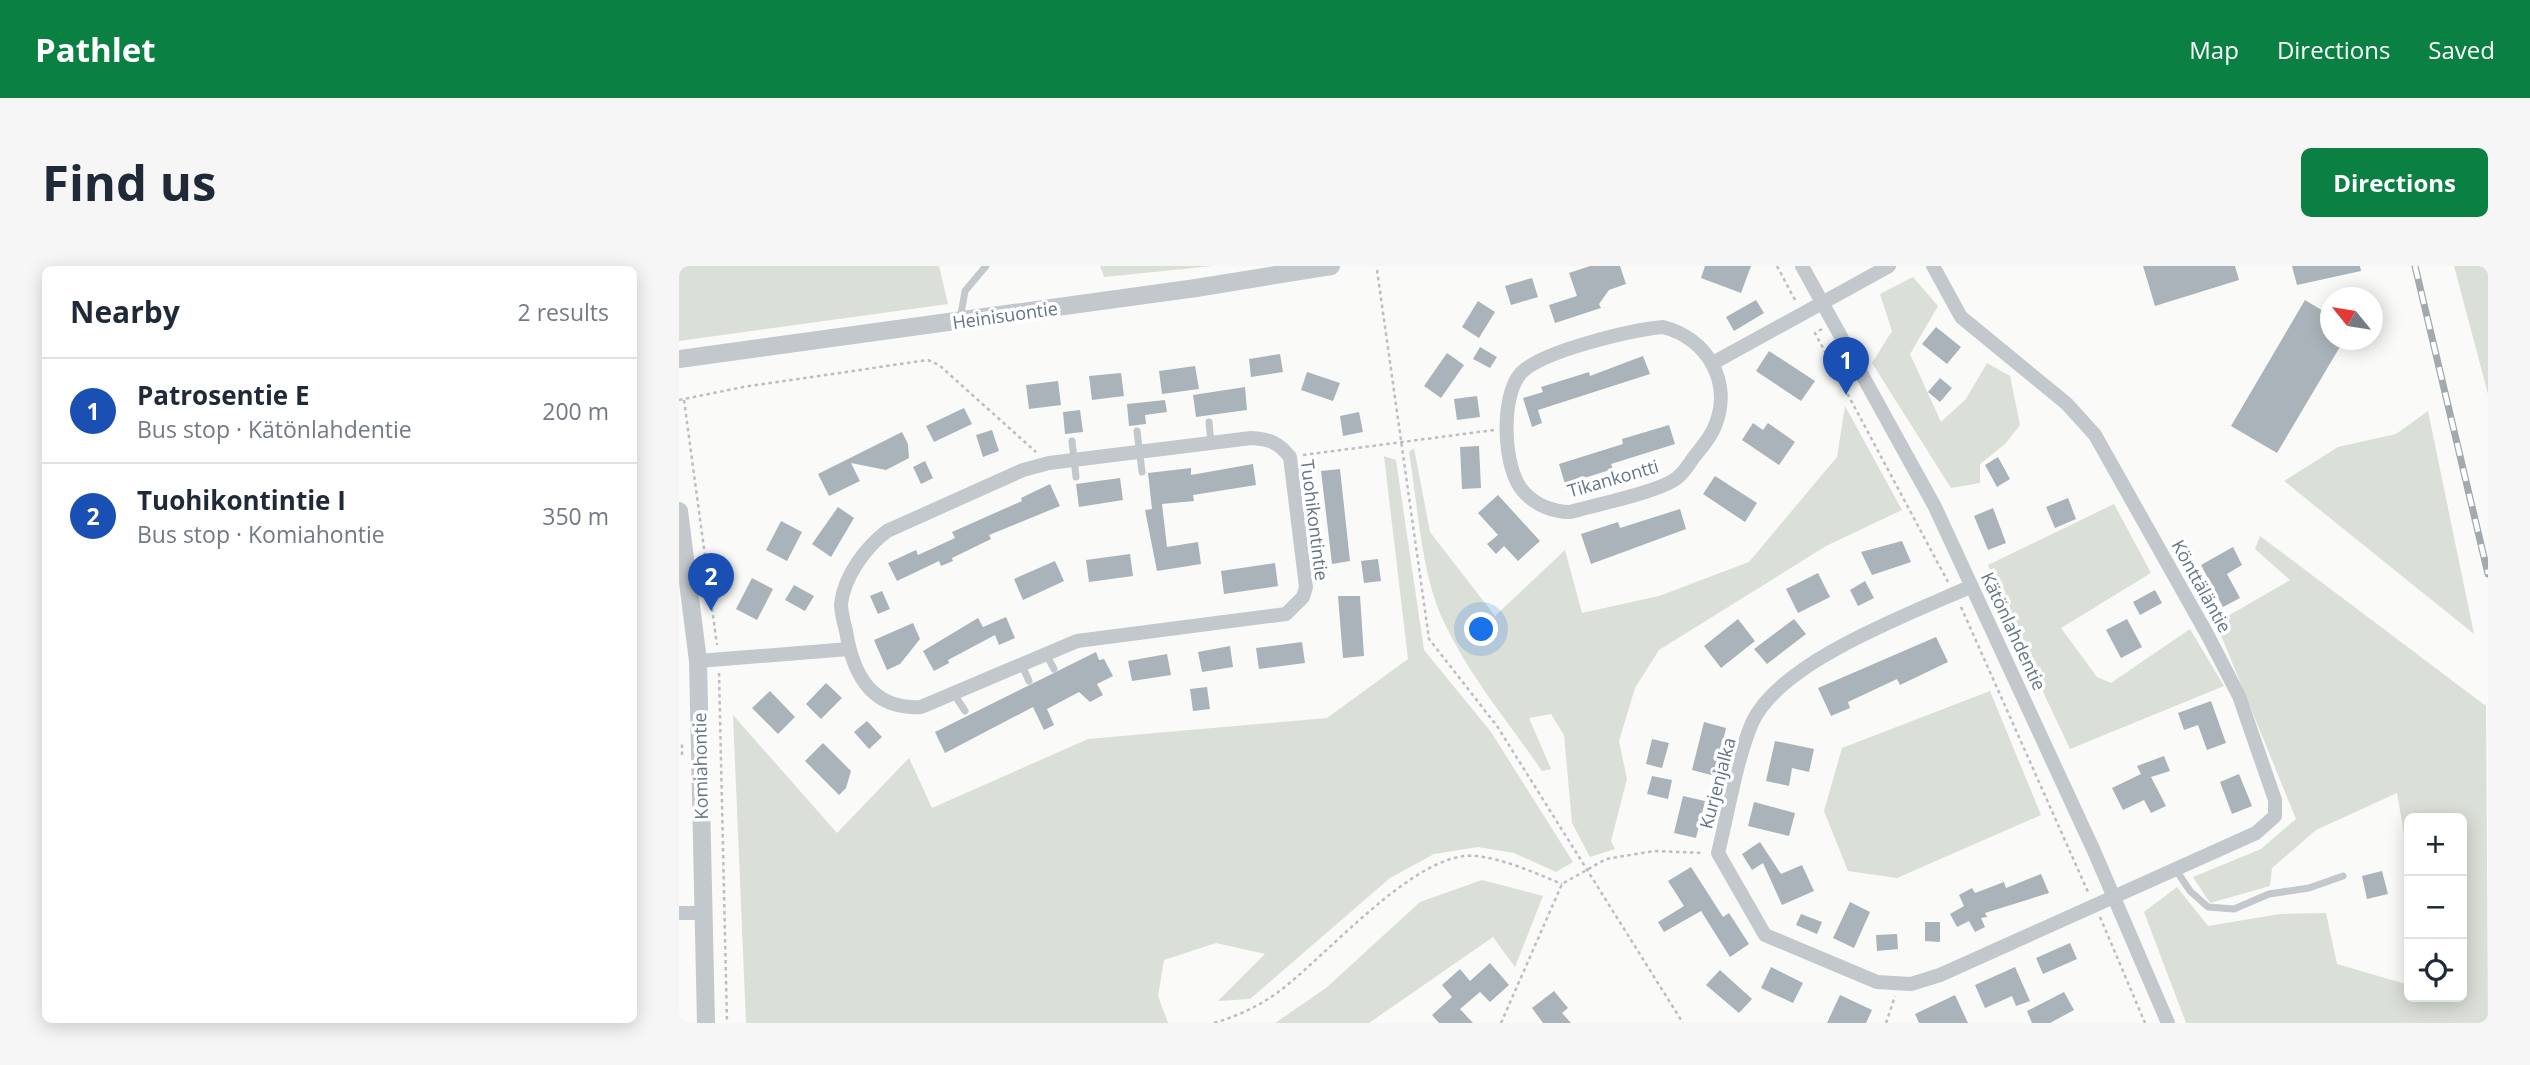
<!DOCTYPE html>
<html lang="en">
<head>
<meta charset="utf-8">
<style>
  body { margin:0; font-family:"Open Sans",sans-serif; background:#f6f6f7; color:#1f2937 }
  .controls { position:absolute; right:21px; bottom:21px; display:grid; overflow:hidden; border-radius:10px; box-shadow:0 4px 18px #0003 }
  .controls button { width:63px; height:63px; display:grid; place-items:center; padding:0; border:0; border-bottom:2px solid #e0e1e3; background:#fff; color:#1f2937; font:35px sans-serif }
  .compass { position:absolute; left:1641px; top:21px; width:63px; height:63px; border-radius:50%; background:#fff; box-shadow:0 4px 18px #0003; rotate:300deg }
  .you { position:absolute; left:803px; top:364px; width:24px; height:24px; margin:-18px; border:5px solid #fff; border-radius:50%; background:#1a73e8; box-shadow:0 0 0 10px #1a73e833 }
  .badge { display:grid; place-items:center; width:46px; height:46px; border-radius:50%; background:#0b8043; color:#fff; font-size:23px; font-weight:700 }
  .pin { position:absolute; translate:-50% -58px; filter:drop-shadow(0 2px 4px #0008) }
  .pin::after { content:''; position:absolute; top:37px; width:24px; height:21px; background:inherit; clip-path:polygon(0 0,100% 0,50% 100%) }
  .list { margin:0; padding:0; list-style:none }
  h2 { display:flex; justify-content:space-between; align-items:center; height:91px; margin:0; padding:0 28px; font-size:30px }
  h2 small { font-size:23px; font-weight:400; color:#747a83 }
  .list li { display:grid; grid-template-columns:46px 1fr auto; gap:21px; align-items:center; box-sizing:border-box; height:105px; padding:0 28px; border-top:2px solid #e0e1e3 }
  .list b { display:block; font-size:26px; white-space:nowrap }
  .list p { margin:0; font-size:23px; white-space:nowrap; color:#747a83 }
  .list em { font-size:23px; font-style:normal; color:#747a83 }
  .icon { flex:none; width:38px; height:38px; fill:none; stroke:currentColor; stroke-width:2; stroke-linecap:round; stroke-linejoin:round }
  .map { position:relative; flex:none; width:1809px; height:757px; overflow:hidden; border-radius:10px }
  header { display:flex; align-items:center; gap:42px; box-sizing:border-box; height:98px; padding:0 35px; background:#0b8043; color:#fff }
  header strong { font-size:33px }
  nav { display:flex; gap:38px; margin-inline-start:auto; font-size:24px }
  .intro { display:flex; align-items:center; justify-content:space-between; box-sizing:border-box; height:168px; padding:0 42px }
  h1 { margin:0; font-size:49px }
  .button { padding:18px 32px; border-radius:10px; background:#0b8043; color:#fff; font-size:24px; font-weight:700 }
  main { display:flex; gap:42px; padding:0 42px }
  aside { flex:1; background:#fff; border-radius:10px; box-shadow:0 4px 18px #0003 }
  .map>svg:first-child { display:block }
  .green { fill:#dadfd7 }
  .building { fill:#aab3b9 }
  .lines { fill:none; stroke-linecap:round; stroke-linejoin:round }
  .path { stroke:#bbbfc2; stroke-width:2.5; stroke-dasharray:3.5 3.5; stroke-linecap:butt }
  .service { stroke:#c3c8cc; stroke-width:7 }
  .minor { stroke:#c3c8cc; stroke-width:14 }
  .tertiary { stroke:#c3c8cc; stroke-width:18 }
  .rail-casing { stroke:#a2aab0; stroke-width:7 }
  .rail { stroke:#fff; stroke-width:4.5; stroke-dasharray:13; stroke-linecap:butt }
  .labels { text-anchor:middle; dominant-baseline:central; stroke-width:7; stroke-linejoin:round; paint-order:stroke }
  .street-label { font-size:18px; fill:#657683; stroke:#fff }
</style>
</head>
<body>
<header>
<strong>Pathlet</strong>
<nav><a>Map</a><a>Directions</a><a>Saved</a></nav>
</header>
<div class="intro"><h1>Find us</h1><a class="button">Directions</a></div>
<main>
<aside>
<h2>Nearby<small>2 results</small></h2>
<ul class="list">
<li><span class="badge" style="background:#1a4fb4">1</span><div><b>Patrosentie E</b><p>Bus stop · Kätönlahdentie</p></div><em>200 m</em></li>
<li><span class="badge" style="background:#1a4fb4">2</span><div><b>Tuohikontintie I</b><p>Bus stop · Komiahontie</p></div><em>350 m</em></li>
</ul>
</aside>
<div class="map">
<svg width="1809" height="757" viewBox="0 0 1809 757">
  <rect width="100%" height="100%" fill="#fafaf8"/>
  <path class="green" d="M0 0H260L269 38 0 75Z
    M421 0H534L425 11Z
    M1775 0H1809V128Z
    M1234 11 1259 40 1231 88 1262 156 1287 133 1308 97 1331 110 1341 159 1326 178 1301 198V217L1272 222 1193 97 1213 65 1201 28Z
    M1166 140 1223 244 1147 280 980 384 956 422 940 475 948 513 932 575 936 583 911 591 893 557 885 469 872 448 850 452 872 503 863 505C830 457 791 411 766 358 742 310 739 240 730 186L735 182 751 266 816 350 886 284 903 347 980 330 1070 296 1158 191Z
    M1749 145 1795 368 1605 215 1659 181 1717 168Z
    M705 190 717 194 745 384 812 466 894 596 877 606 835 587 799 581 755 588 711 612 571 733 539 735 586 688 537 677 485 694 479 730 489 757H67L54 449 158 567 230 492 253 542 409 473 648 452 729 393Z
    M1435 238 1472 307 1382 362 1418 411 1432 417 1511 363 1545 420 1391 483 1332 358 1309 299Z
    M1581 270 1807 440 1809 757H1507L1465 646 1498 621 1529 660 1601 648 1647 647 1658 698 1730 719V731H1783V552H1730V597L1718 527 1637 564 1593 602 1591 620 1531 637 1514 611 1582 583 1617 553 1537 357 1611 314 1576 283Z
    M1311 425 1362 549 1218 612 1169 605 1145 545 1163 482Z
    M803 614 864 630 836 701 814 671 690 757H596L647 722 741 636Z"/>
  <path class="building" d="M911 0H941L947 18 930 24 920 38 922 42 876 57 870 39 898 30 890 7Z
    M1026 0H1072L1062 27 1022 12Z
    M1464 0H1556L1560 14 1476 40Z
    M1613 0H1681L1682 5 1618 19Z
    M853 12 859 31 832 39 826 20Z
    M1077 34 1085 47 1055 65 1047 51Z
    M1626 34 1651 49V74H1665L1598 187 1552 160Z
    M799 35 816 46 800 72 783 61Z
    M1257 61 1282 81 1268 98 1243 78Z
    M801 81 818 91 811 102 794 93Z
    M1090 85 1136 115 1122 135 1077 105Z
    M768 87 785 99 762 132 745 120Z
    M601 88 604 106 572 111 570 93Z
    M964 90 971 108 859 144 863 157 853 161 844 132 864 126 862 121 910 106 911 110Z
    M516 100 520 123 483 128 480 105Z
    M628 106 661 117 654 135 622 124Z
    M442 107 445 130 413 134 410 110Z
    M1261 112 1273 122 1261 136 1249 126Z
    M379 115 382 139 350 143 347 119Z
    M566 121 568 144 517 151 514 129Z
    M798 130 801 151 778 154 775 133Z
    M486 134 488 146 466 149 467 158 450 160 448 138Z
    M285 142 293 158 255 176 247 160Z
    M401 144 404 166 386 168 384 146Z
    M680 146 684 166 664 170 661 150Z
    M1074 157 1084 164 1089 157 1116 176 1100 199 1063 174Z
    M990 159 996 178 932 198 934 203 886 218 880 198 944 178 943 173Z
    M313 164 320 185 304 191 297 169Z
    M223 166 229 178 230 192 207 204 172 197 181 215 150 230 139 208Z
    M800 180 802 222 783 223 781 181Z
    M1319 191 1331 213 1318 221 1306 199Z
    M246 195 254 212 242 218 234 201Z
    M574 198 577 219 514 229 515 235 483 238 488 281 519 276 522 298 478 305 466 244 473 243 469 207 512 202V209Z
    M661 203 671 295 653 298 642 205Z
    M1036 210 1078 237 1066 256 1024 228Z
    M441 212 444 234 400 241 397 218Z
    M371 218 381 240 310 269 312 273 273 292 274 295 262 300 260 295 218 315 209 297 237 284 239 289 276 272 273 266 343 235 342 232Z
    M819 229 861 275 839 295 825 280 817 288 808 278 819 269 799 247Z
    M1389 232 1397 253 1376 262 1367 241Z
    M159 241 175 252 152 291 133 278Z
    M1314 242 1327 277 1309 284 1295 250Z
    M1001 243 1007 263 912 298 902 268 939 256 941 262Z
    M102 255 123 266 108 295 87 284Z
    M1223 275 1232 296 1193 309 1182 286Z
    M1554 281 1563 299 1548 308 1561 332 1544 341 1522 299Z
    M451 288 454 310 410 316 407 294Z
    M699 293 702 315 685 317 682 295Z
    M376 295 385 315 344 334 335 313Z
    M596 297 599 320 545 328 542 305Z
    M1139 307 1151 331 1119 347 1107 323Z
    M73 312 94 323 78 354 57 343Z
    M1186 315 1195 332 1179 340 1171 324Z
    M115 319 135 330 126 345 106 334Z
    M1476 324 1483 337 1461 349 1454 336Z
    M203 325 211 343 199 348 191 330Z
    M659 330H681L685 390 664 392Z
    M327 351 336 372 320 379 316 369 269 394 270 397 255 405 244 385 299 352 304 361Z
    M1059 353 1076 375 1042 402 1025 380Z
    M1115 353 1127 368 1088 398 1075 383Z
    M1448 353 1463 381 1442 392 1427 364Z
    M234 357 241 373 221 398 208 404 195 374Z
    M1257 371 1269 396 1221 419 1218 413 1169 436 1171 442 1152 450 1139 422Z
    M623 376 626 397 580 403 577 382Z
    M551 380 554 401 523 406 519 386Z
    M417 386 420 394 425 393 434 410 418 418 424 429 411 436 400 426 368 443 375 459 365 464 354 441 266 487 256 466Z
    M488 388 492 409 453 415 449 395Z
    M147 417 163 432 142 453 127 438Z
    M528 421 531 443 514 445 511 423Z
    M91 425 116 451 99 468 73 442Z
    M1532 435 1547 477 1528 484 1519 459 1505 464 1499 447Z
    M188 455 203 471 190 483 175 466Z
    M1025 456 1047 462 1036 510 1013 504Z
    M973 473 990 477 983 502 967 498Z
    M1096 475 1135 483 1130 506 1113 502 1110 520 1087 515Z
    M144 477 172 505 167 522 160 529 126 495Z
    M1485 490 1491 505 1472 511 1487 540 1472 547 1465 534 1444 544 1433 522 1462 508 1458 500Z
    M1560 508 1573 540 1553 548 1541 516Z
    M973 510 993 514 989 533 968 528Z
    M1004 530 1026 535 1017 572 995 567Z
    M1075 536 1116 547 1110 570 1069 560Z
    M1081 576 1102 608 1123 599 1135 625 1103 639 1084 597 1073 604 1063 588Z
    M1012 601 1044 651 1050 647 1070 678 1051 691 1022 645 985 666 979 656 1005 640 989 615Z
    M1703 605 1709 628 1688 633 1683 610Z
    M1362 608 1370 627 1306 647 1308 651 1302 652 1306 661 1296 666 1290 655 1278 661 1271 648 1285 640 1280 629 1293 622 1296 627 1325 616 1327 622Z
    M1171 636 1191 646 1175 682 1154 672Z
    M1122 648 1143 656 1138 668 1117 659Z
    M1246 656H1261V676L1246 675Z
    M1218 668 1219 683 1198 685 1197 669Z
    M1391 677 1398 693 1364 708 1357 692Z
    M811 697 830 719 811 736 801 726 781 743 794 757H760L753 749 773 731 763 719 781 703 791 715Z
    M1092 701 1124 717 1114 737 1082 722Z
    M1336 701 1351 735 1337 740 1333 730 1306 742 1296 719Z
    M1041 704 1073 733 1060 747 1027 719Z
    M875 725 889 742 883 747 892 757H864L853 742Z
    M1385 726 1395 744 1371 757H1353L1348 745Z
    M1161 729 1193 744 1187 757H1148Z
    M1276 729 1289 757H1240L1236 748Z"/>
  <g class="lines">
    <path class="path" d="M1098 0 1116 34
      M698 4 750 373 818 460 1004 757
      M1143 63 1136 67 1269 316
      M0 134 64 121 249 94 260 99 357 186
      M5 134 38 379
      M624 189 815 164
      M1282 341 1409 626
      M40 407 48 757
      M3 489V475
      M1421 651 1466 757
      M535 757C559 750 578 741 598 727 646 692 738 583 797 590 826 593 856 607 883 618
      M822 757 883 618 927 593 975 585 1025 587
      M1207 757 1216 730"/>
    <path class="service" d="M281 54 286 25 307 0
      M530 156 532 177
      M458 165 463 206
      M393 175 397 211
      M366 386 375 403
      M342 397 350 415
      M275 428 286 445
      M1497 604 1511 625 1529 641 1555 643 1590 628 1630 622 1664 610"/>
    <path class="minor" d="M1123 0 1256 241 1415 585 1489 757
      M1254 0 1282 51 1388 138 1416 169 1528 368 1560 430 1596 534V550L1577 567 1261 709 1232 718 1198 716 1086 669 1039 587C1049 547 1057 495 1073 457 1101 395 1233 347 1293 320
      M984 61C1028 72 1054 116 1036 160 1032 171 1023 181 1015 191 1010 198 1005 207 998 212 980 226 916 239 891 246 874 246 856 239 844 225 824 203 821 130 842 107 863 85 952 64 984 61Z
      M1034 97 1210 0
      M572 172C590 173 599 176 611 191L627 321 624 331 607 348 398 375 242 441C193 444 174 409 167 365 165 357 162 346 162 338 165 310 187 281 208 265L344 204 370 197Z
      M19 395 170 383
      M0 647H24"/>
    <path class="tertiary" d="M0 93 517 22 652 0
      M0 245 19 395 27 757"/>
    <g class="rail-casing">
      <path id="rail" d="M1736 0 1809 308"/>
    </g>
    <use href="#rail" class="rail"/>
  </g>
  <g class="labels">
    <g class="street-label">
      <text transform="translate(326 49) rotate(-8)">Heinisuontie</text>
      <text transform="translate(934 212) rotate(-16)">Tikankontti</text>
      <text transform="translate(636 254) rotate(83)">Tuohikontintie</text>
      <text transform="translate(1523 320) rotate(61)">Könttäläntie</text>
      <text transform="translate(1335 365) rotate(65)">Kätönlahdentie</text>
      <text transform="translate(21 500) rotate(-91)">Komiahontie</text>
      <text transform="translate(1038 517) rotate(-75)">Kurjenjalka</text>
    </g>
  </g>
</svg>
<div class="controls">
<button>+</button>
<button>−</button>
<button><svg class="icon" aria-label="locate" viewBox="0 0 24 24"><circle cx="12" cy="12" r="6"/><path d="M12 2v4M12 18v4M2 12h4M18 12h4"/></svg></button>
</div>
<svg class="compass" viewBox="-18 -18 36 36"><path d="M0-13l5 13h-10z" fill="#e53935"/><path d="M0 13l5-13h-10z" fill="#747a83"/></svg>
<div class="you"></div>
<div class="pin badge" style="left:1167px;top:129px;background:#1a4fb4">1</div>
<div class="pin badge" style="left:32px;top:345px;background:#1a4fb4">2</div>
</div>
</main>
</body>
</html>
